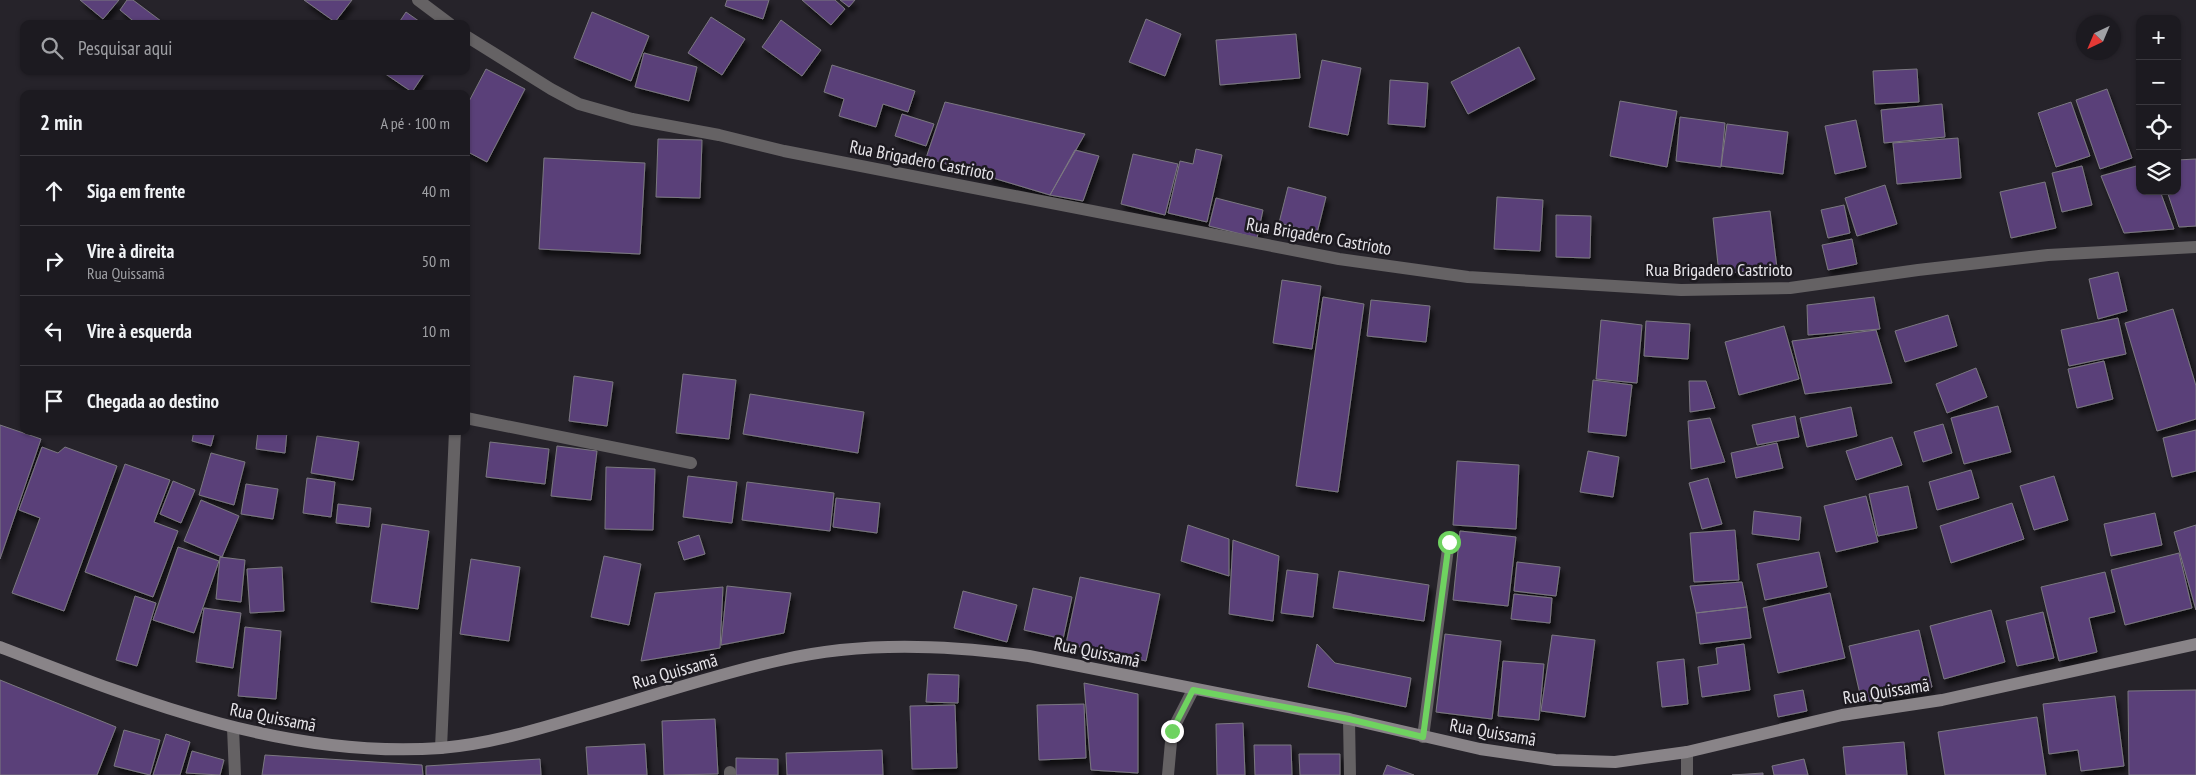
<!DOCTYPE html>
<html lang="pt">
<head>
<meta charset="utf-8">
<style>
  body { margin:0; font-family:"PT Sans Narrow",sans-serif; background:#29272d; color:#f1f3f6 }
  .controls { position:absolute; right:15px; top:15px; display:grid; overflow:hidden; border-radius:10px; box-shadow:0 1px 4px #0004 }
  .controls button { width:45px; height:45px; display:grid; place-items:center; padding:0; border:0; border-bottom:1px solid #3a383e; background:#1c1a20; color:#f1f3f6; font:25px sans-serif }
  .compass { position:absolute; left:2076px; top:15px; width:45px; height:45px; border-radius:50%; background:#1c1a20; box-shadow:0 1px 4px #0004; rotate:224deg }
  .stop { position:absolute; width:15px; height:15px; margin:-11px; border:4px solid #6fd360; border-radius:50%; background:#fff }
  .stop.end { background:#6fd360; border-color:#fff; box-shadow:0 1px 5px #0008 }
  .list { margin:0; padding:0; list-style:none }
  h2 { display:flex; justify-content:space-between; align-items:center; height:65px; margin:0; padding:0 20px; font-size:21px }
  h2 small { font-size:16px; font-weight:400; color:#a0a1a5 }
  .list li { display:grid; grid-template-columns:32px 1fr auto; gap:15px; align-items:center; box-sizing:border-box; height:70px; padding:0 20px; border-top:1px solid #3a383e }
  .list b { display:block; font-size:19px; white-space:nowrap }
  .list p { margin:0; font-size:16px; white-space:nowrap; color:#a0a1a5 }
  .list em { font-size:16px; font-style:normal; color:#a0a1a5 }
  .icon { flex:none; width:28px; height:28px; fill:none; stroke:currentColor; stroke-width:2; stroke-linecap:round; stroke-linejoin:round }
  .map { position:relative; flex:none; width:2196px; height:775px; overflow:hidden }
  .search { position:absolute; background:#1c1a20; box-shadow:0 1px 4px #0004; left:20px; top:20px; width:450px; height:55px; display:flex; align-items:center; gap:12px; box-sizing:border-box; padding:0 18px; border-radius:10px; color:#a0a1a5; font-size:19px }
  .panel { position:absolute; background:#1c1a20; box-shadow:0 1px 4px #0004; left:20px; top:90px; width:450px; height:345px; border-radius:10px }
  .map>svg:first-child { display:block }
  .building { fill:#5a4079; stroke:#7b7880; filter:url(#shadow) }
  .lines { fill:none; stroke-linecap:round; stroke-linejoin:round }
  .lane { stroke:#656264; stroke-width:12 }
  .street { stroke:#656264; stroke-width:12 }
  .secondary { stroke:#898488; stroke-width:12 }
  .route { stroke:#6fd360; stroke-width:6 }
  .labels { text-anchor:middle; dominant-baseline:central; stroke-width:5; stroke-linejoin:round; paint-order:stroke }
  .street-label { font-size:18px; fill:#e7e5ea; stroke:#1d1a20 }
</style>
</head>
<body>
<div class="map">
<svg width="2196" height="775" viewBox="0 0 2196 775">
  <defs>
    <filter id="shadow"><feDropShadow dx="3" dy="5.5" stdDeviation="2.5" flood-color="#0009"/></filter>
  </defs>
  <rect width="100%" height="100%" fill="#26232a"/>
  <path class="building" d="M80 0H119L103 19Z
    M127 0H133L165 24H137L120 10Z
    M304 0H352L335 22Z
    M727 0H769L763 19 725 6Z
    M802 0H835L845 9 831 25Z
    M840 0H855L849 7Z
    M406 12 423 24H398Z
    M592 12 649 36 631 81 574 58Z
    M711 17 745 39 722 75 688 53Z
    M1146 19 1181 34 1165 76 1129 62Z
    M781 20 821 50 802 76 762 47Z
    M1296 34 1300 78 1220 85 1216 40Z
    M1519 47 1535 79 1468 114 1451 82Z
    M644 53 697 67 689 101 635 87Z
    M1322 60 1361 68 1348 135 1309 127Z
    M832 65 915 91 908 112 883 104 876 127 839 116 844 99 824 92Z
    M486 69 525 89 487 162 466 151V107Z
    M1917 69 1919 102 1875 104 1873 71Z
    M381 71H426L412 92Z
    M1390 80 1428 83 1425 127 1388 124Z
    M2107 89 2132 158 2100 169 2076 100Z
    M1620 101 1677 111 1667 167 1610 156Z
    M945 102 1085 134 1050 195 926 158Z
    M2071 102 2090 156 2056 167 2038 113Z
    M1942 104 1945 137 1884 143 1881 110Z
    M902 114 934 124 926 146 895 136Z
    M1680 117 1725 123 1721 167 1676 161Z
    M1856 120 1866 167 1835 174 1825 126Z
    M1727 124 1788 132 1783 174 1721 166Z
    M1958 138 1961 178 1897 184 1893 143Z
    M658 139 702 140 700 198 656 197Z
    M1196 149 1222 155 1207 222 1168 213 1180 161 1193 164Z
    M1075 150 1099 156 1083 201 1050 195Z
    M1133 154 1178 164 1165 215 1121 204Z
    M544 158 645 163 640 254 539 249Z
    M2196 159V226L2179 227 2167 191H2177V160Z
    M2140 165V191H2160L2174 229 2124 233 2101 176Z
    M2082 166 2092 205 2062 212 2052 173Z
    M2045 182 2056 228 2011 238 2000 192Z
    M1885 185 1897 224 1857 236 1845 198Z
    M1288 187 1326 197 1317 233 1279 223Z
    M1497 197 1543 200 1540 251 1494 249Z
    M1216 198 1263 210 1257 238 1209 226Z
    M1844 205 1850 233 1828 238 1821 210Z
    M1770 211 1777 268 1719 274 1713 218Z
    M1556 215 1591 216 1590 258 1556 257Z
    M1852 239 1857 264 1828 270 1822 245Z
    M2118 272 2127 311 2098 319 2089 279Z
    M1282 280 1321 286 1312 349 1273 343Z
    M1323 297 1364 304 1338 492 1296 486Z
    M1874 297 1880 329 1808 335 1807 305Z
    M1371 300 1430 306 1426 342 1367 336Z
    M2173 309 2196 386V419L2157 431 2125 323Z
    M1948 315 1957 346 1905 362 1895 331Z
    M2118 318 2126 354 2069 366 2061 330Z
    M1601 320 1642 325 1637 383 1596 379Z
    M1646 321 1690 324 1688 359 1644 356Z
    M1784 326 1799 379 1739 395 1725 342Z
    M1876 330 1892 383 1805 394 1792 341Z
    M2104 361 2113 399 2077 408 2068 369Z
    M1976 368 1987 397 1947 413 1936 384Z
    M683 374 736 380 729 439 676 433Z
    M574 376 613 382 607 426 569 421Z
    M1593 380 1632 385 1626 436 1588 432Z
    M1689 381H1706L1715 408 1690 412Z
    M750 394 864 412 858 453 743 434Z
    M1998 406 2011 452 1964 464 1951 418Z
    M1851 407 1857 436 1807 447 1800 418Z
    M1795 416 1799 437 1757 445 1752 425Z
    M1710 418 1725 462 1691 469 1688 421Z
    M1943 424 1952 453 1923 462 1914 432Z
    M0 425 41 439 0 559Z
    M2196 430V471L2172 477 2163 438Z
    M194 431H215L211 446 192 441Z
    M258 431H287L285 453 256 449Z
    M317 436 359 442 353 480 311 473Z
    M1892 437 1902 465 1856 480 1846 451Z
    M490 442 549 449 545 484 486 477Z
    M1777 443 1783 468 1736 478 1731 453Z
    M557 446 597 451 591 500 551 496Z
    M42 447 58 453 65 447 117 466 64 611 12 593 40 518 19 510Z
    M1588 451 1619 457 1613 497 1580 492Z
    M211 453 245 462 234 505 199 495Z
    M1457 461 1519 465 1516 529 1453 525Z
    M125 464 170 480 154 522 178 531 153 597 85 572Z
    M606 467 655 469 653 530 605 529Z
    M1971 470 1979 498 1937 510 1929 482Z
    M688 476 737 482 732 523 683 517Z
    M2054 476 2068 520 2034 530 2020 486Z
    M307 478 335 482 331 517 303 513Z
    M1708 478 1722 524 1702 529 1689 483Z
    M173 481 195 490 181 523 160 514Z
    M747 482 834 493 830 531 742 520Z
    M246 484 278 489 273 519 241 514Z
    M1908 486 1917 528 1878 536 1869 494Z
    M1866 496 1878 542 1836 552 1824 506Z
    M836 498 880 503 877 533 833 527Z
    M201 500 239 516 222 557 184 541Z
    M2012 503 2024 539 1951 563 1940 526Z
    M338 504 371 508 369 527 336 523Z
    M1754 511 1801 517 1799 540 1752 534Z
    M2155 513 2162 545 2111 556 2104 524Z
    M382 524 429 531 418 609 371 602Z
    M1188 525 1229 539V576L1181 561Z
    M2196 525V610L2174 532Z
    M1735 530 1739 580 1694 582 1690 533Z
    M1460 531 1516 537 1508 606 1453 600Z
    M699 535 705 554 684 560 678 542Z
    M1233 540 1279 556 1273 621 1229 614Z
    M178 547 219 561 194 633 153 620Z
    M1819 552 1827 587 1765 600 1757 564Z
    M2179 553 2192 608 2125 625 2111 570Z
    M604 556 641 564 629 625 591 617Z
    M220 557 245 560 241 602 216 599Z
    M471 559 520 567 509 641 460 634Z
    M1517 562 1560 567 1556 596 1514 591Z
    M282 567 284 611 250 613 247 569Z
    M1287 570 1318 574 1313 617 1281 613Z
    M1339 571 1429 585 1424 621 1333 608Z
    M2105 572 2115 612 2089 618 2097 652 2059 661 2041 587Z
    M1080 577 1160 594 1146 661 1066 644Z
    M1742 582 1747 607 1696 613 1690 586Z
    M727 586 791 593 784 633 721 645Z
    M723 587 720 648 641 661 655 593Z
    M1033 588 1072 597 1063 639 1024 630Z
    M963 591 1017 605 1007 642 954 628Z
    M1830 593 1845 658 1778 673 1763 608Z
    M1514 594 1552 598 1550 623 1511 619Z
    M135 596 156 603 137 666 116 660Z
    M1747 607 1751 638 1700 644 1696 613Z
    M204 608 241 613 233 668 196 662Z
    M1991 610 2005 662 1944 679 1930 626Z
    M2043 612 2054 658 2017 666 2006 621Z
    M245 627 281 631 276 699 238 696Z
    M1919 630 1932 687 1862 703 1849 646Z
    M1445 634 1501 641 1492 719 1436 712Z
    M1552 635 1595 640 1585 717 1541 711Z
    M1317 644 1335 663 1411 678 1406 707 1308 687Z
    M1744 644 1750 690 1702 697 1698 667 1718 664 1716 648Z
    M1684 659 1688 704 1662 707 1657 662Z
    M1503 661 1544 664 1539 720 1498 716Z
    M928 674 959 675 958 703 926 702Z
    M0 680 116 727 97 775H0Z
    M1084 683 1138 694V773L1091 770Z
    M1803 690 1807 711 1778 717 1774 695Z
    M2196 690V775H2129L2128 691Z
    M2115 696 2124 766 2081 771 2078 750 2049 754 2043 704Z
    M1084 704 1086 758 1039 760 1037 705Z
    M955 705 957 768 912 769 910 706Z
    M2037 717 2046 775H1945L1938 732Z
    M715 719 718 774 664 775 662 721Z
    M1243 723 1245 775H1217L1216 724Z
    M124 730 160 740 150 775 114 766Z
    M166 734 190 742 180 775H153Z
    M1904 742 1907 775H1846L1843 747Z
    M645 744 647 775H588L586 747Z
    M1254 745H1291L1292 775H1255Z
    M882 750 883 775H787L786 753Z
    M192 751 224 760 220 775 186 773Z
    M1299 754H1340V775H1300Z
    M265 755 422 765 423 775H262Z
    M736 758 778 759V775H736Z
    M540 759 541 775H426V766Z
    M1804 759 1808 775H1774L1772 766Z
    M1387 765 1414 775H1383Z
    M1763 773V775H1732Z"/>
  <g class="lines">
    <path class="lane" d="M233 728 235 775
      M1423 737 1449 541
      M1168 775 1172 731 1193 690"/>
    <path class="street" d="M418 0 450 24
      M466 36 551 89 579 104 632 119 719 135 784 151 1339 259 1468 277 1681 290 1790 288 1918 270 2048 255 2196 247
      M466 418 691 463
      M1349 719 1350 775
      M441 748 455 431
      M1687 752V775
      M730 775V772"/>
    <path class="secondary" d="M0 647C142 702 286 759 441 748 488 744 532 731 576 718 644 699 712 675 781 660 863 641 946 645 1029 656L1349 719 1480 749 1555 760 1615 762 1687 752 1842 715 1942 700 2196 644"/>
  </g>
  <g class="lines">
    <path class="route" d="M1172 731 1193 690 1349 719 1423 737 1449 542"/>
  </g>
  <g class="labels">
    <g class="street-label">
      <text transform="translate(922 160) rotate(11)">Rua Brigadero Castrioto</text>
      <text transform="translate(1319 236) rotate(10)">Rua Brigadero Castrioto</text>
      <text x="1719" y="269">Rua Brigadero Castrioto</text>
      <text transform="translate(1097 652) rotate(12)">Rua Quissamã</text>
      <text transform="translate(675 671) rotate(-16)">Rua Quissamã</text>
      <text transform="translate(1886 691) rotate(-9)">Rua Quissamã</text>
      <text transform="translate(273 717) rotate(11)">Rua Quissamã</text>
      <text transform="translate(1493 732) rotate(10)">Rua Quissamã</text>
    </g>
  </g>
</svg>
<div class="controls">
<button>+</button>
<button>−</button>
<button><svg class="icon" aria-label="locate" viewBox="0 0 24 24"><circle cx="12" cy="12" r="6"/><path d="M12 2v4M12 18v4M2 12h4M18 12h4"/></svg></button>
<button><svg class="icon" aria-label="layers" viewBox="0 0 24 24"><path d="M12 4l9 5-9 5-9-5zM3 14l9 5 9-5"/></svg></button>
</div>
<svg class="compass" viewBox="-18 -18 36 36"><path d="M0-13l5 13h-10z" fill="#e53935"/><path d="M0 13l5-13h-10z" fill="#a0a1a5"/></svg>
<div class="stop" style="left:1449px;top:542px"></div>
<div class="stop end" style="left:1172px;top:731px"></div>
<div class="search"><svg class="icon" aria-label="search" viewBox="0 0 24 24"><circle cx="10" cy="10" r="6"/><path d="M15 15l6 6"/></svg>Pesquisar aqui</div>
<section class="panel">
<h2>2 min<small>A pé · 100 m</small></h2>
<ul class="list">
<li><svg class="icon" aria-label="ahead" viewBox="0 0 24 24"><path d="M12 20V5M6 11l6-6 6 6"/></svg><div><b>Siga em frente</b></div><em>40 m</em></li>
<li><svg class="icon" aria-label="right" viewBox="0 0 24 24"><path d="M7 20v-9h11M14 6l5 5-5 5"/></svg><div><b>Vire à direita</b><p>Rua Quissamã</p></div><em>50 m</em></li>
<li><svg class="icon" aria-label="left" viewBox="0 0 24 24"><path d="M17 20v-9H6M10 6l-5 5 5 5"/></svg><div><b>Vire à esquerda</b></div><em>10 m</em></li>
<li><svg class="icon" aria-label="arrive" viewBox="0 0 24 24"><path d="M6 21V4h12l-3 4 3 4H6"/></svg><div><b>Chegada ao destino</b></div></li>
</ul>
</section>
</div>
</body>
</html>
